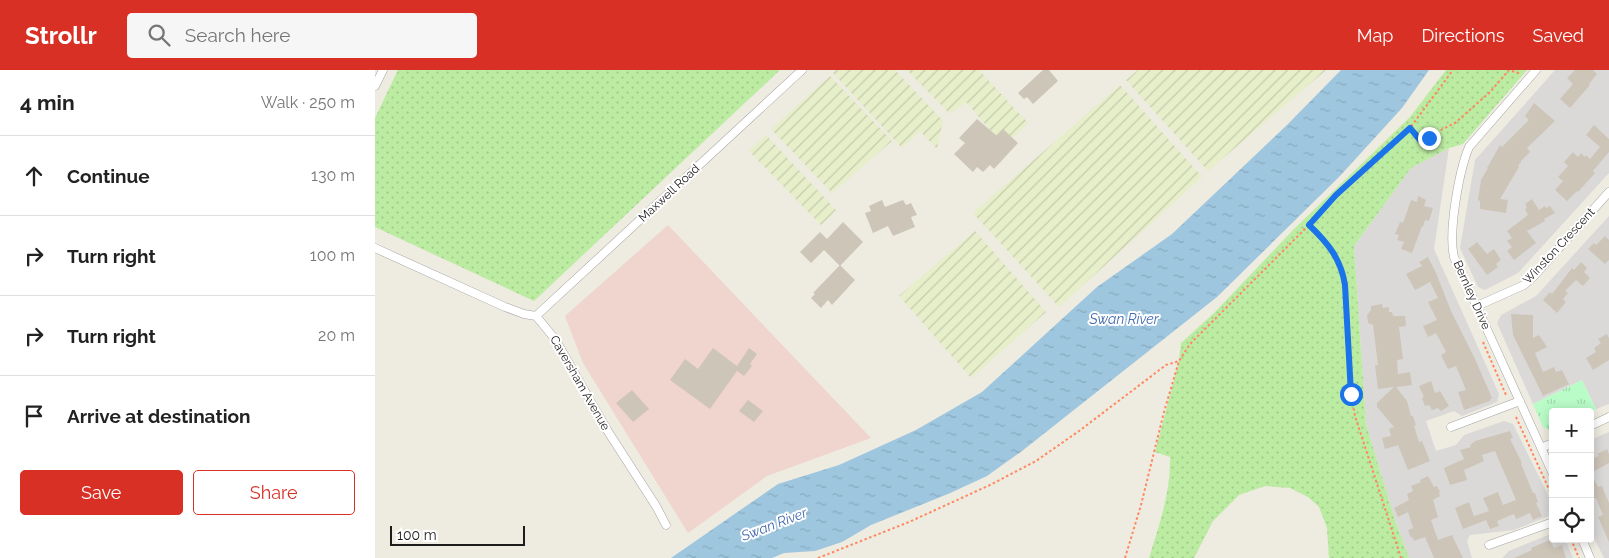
<!DOCTYPE html>
<html lang="en">
<head>
<meta charset="utf-8">
<style>
  body { margin:0; font-family:Raleway,sans-serif; background:#f6f6f6; color:#222 }
  .controls { position:absolute; right:15px; bottom:15px; display:grid; overflow:hidden; border-radius:5px; box-shadow:0 2px 12px #0003 }
  .controls button { width:45px; height:45px; display:grid; place-items:center; padding:0; border:0; border-bottom:1px solid #e0e0e0; background:#fff; color:#222; font:25px sans-serif }
  .scale { position:absolute; left:15px; bottom:12px; width:135px; box-sizing:border-box; padding-left:5px; border:2px solid #1c1c1c; border-top:0; font-size:14px; line-height:18px; white-space:nowrap; color:#1c1c1c; -webkit-text-stroke:4px #fff; paint-order:stroke }
  .stop { position:absolute; width:15px; height:15px; margin:-11px; border:4px solid #1a73e8; border-radius:50%; background:#fff }
  .stop.end { background:#1a73e8; border-color:#fff; box-shadow:0 1px 5px #0008 }
  .list { margin:0; padding:0; list-style:none }
  h2 { display:flex; justify-content:space-between; align-items:center; height:65px; margin:0; padding:0 20px; font-size:21px }
  h2 small { font-size:16px; font-weight:400; color:#767676 }
  .list li { display:grid; grid-template-columns:32px 1fr auto; gap:15px; align-items:center; box-sizing:border-box; height:80px; padding:0 20px; border-top:1px solid #e0e0e0 }
  .list b { display:block; font-size:19px; white-space:nowrap }
  .list em { font-size:16px; font-style:normal; color:#767676 }
  .actions { display:flex; gap:10px; padding:15px 20px }
  .actions a { flex:1; padding:11px 0; border:1px solid #d93025; border-radius:5px; text-align:center; font-size:18px; color:#d93025 }
  .actions .main { background:#d93025; color:#fff }
  .icon { flex:none; width:28px; height:28px; fill:none; stroke:currentColor; stroke-width:2; stroke-linecap:round; stroke-linejoin:round }
  .map { position:relative; flex:none; width:1234px; height:488px; overflow:hidden }
  header { display:flex; align-items:center; gap:30px; box-sizing:border-box; height:70px; padding:0 25px; background:#d93025; color:#fff }
  header strong { font-size:24px }
  nav { display:flex; gap:28px; margin-inline-start:auto; font-size:18px }
  .search { width:350px; height:45px; background:#f6f6f6; display:flex; align-items:center; gap:12px; box-sizing:border-box; padding:0 18px; border-radius:5px; color:#767676; font-size:19px }
  main { display:flex }
  aside { flex:1; background:#fff }
  .map>svg:first-child { display:block }
  .residential { fill:#dad9d8 }
  .commercial { fill:#f0d4ce }
  .farmland { fill:url(#farmland-furrows) }
  .grass { fill:url(#grass-dots) }
  .park { fill:url(#park-tufts) }
  .water { fill:url(#water-ripples) }
  .building { fill:#cec5b9 }
  .lines { fill:none; stroke-linecap:round; stroke-linejoin:round }
  .minor-casing { stroke:#a3a3a3; stroke-width:9 }
  .path { stroke:#ff8860; stroke-width:2; stroke-dasharray:2.5 2.5; stroke-linecap:butt }
  .minor { stroke:#fff; stroke-width:8 }
  .route { stroke:#1a73e8; stroke-width:6 }
  .labels { text-anchor:middle; dominant-baseline:central; stroke-width:4; stroke-linejoin:round; paint-order:stroke }
  .street-label { font-size:12px; fill:#1c1c1c; stroke:#fff }
  .water-label { font-size:14px; font-style:italic; fill:#446ab0; stroke:#fff }
</style>
</head>
<body>
<header>
<strong>Strollr</strong>
<div class="search"><svg class="icon" aria-label="search" viewBox="0 0 24 24"><circle cx="10" cy="10" r="6"/><path d="M15 15l6 6"/></svg>Search here</div>
<nav><a>Map</a><a>Directions</a><a>Saved</a></nav>
</header>
<main>
<aside>
<h2>4 min<small>Walk · 250 m</small></h2>
<ul class="list">
<li><svg class="icon" aria-label="ahead" viewBox="0 0 24 24"><path d="M12 20V5M6 11l6-6 6 6"/></svg><div><b>Continue</b></div><em>130 m</em></li>
<li><svg class="icon" aria-label="right" viewBox="0 0 24 24"><path d="M7 20v-9h11M14 6l5 5-5 5"/></svg><div><b>Turn right</b></div><em>100 m</em></li>
<li><svg class="icon" aria-label="right" viewBox="0 0 24 24"><path d="M7 20v-9h11M14 6l5 5-5 5"/></svg><div><b>Turn right</b></div><em>20 m</em></li>
<li><svg class="icon" aria-label="arrive" viewBox="0 0 24 24"><path d="M6 21V4h12l-3 4 3 4H6"/></svg><div><b>Arrive at destination</b></div></li>
</ul>
<div class="actions"><a class="main">Save</a><a>Share</a></div>
</aside>
<div class="map">
<svg width="1234" height="488" viewBox="0 0 1234 488">
  <defs>
    <pattern id="farmland-furrows" width="10" height="10" patternUnits="userSpaceOnUse" patternTransform="scale(1.25)"><rect width="10" height="10" fill="#e6eeca"/><path d="M-1 1l2-2M0 10L10 0M9 11l2-2" fill="none" stroke="#c5ccad"/></pattern>
    <pattern id="grass-dots" width="8" height="8" patternUnits="userSpaceOnUse" patternTransform="scale(1.25)"><rect width="8" height="8" fill="#bceca2"/><path d="M2 2h.1M6 6h.1" fill="none" stroke="#a1ca8b" stroke-width="1.8" stroke-linecap="round"/></pattern>
    <pattern id="park-tufts" width="24" height="20" patternUnits="userSpaceOnUse" patternTransform="scale(1.25)"><rect width="24" height="20" fill="#b9fcc8"/><path d="M3 7l-1-3M5 7V3M7 7l1-3M15 17l-1-3M17 17v-4M19 17l1-3" fill="none" stroke="#9ed7ab"/></pattern>
    <pattern id="water-ripples" width="26" height="14" patternUnits="userSpaceOnUse" patternTransform="scale(1.25)"><rect width="26" height="14" fill="#9ec6df"/><path d="M2 4q2-2 4 0t4 0M15 11q2-2 4 0t4 0" fill="none" stroke="#88aabf"/></pattern>
  </defs>
  <rect width="100%" height="100%" fill="#eeebe0"/>
  <path class="residential" d="M1180 0H1234V103L1143 203 1110 220 1103 217 1085 178 1100 90Z
    M1074 78 1059 179 1124 324 1122 332 1087 346 1079 341 1051 351 1061 381 1081 375 1089 365 1129 351 1138 354 1178 435V440L1174 446 1139 460 1095 465 1092 471 1097 488H1034L1020 450 991 354 979 176 1036 98Z
    M1234 146V334L1221 339 1207 310 1158 334 1122 253 1126 245 1161 226Z
    M1234 362V488H1229L1215 460V370Z
    M1178 463V469H1190L1198 488H1127L1134 481Z"/>
  <path class="commercial" d="M293 155 496 368 392 406 313 463 208 293 190 246Z"/>
  <path class="farmland" d="M461 0H520L568 51 562 79 545 61 527 78 458 3Z
    M532 0H604L653 53 629 76 591 32 575 44Z
    M763 0H951L833 101 751 10Z
    M455 6 517 71 457 123 396 59Z
    M745 15 827 107 684 237 598 143Z
    M391 65 461 140 446 155 374 81Z
    M600 161 671 242 596 308 524 226Z"/>
  <path class="grass" d="M23 0H405L159 231 0 157V48Z
    M1071 0H1152L1088 74 1074 78 1036 98 979 176 991 354 1020 450 1034 488H954L952 458 944 437 933 427 915 418 890 416 864 425 838 451 819 488H774C784 456 796 422 795 387L780 382 804 291 806 273 839 243 918 160 1035 47Z"/>
  <path class="park" d="M1207 310 1221 339 1215 342H1178V360L1176 361 1168 357 1158 334Z"/>
  <path class="water" d="M966 0H1054L1027 38 964 107 842 227 647 381 612 406 573 424 496 455 467 472 440 481 409 483 397 488H296L403 414 464 395 541 360 607 322 722 217 797 164 912 55Z"/>
  <path class="building" d="M668 0H674L683 11 658 34 652 27 649 29 643 23Z
    M1200 0H1218L1222 4 1214 14 1215 15 1195 38 1185 29 1198 14 1192 8Z
    M1159 33 1180 51 1152 78 1155 82 1146 91V92L1143 96 1144 97 1125 129 1133 130 1131 143 1105 139V131L1103 130 1106 110 1113 98H1112L1125 75 1127 77 1154 50 1150 46Z
    M602 49 622 66 628 59 643 73 619 99 615 95 608 102 602 97 598 102 579 84 590 73 584 68Z
    M1219 55 1234 69V82L1218 101 1220 103 1203 122 1202 121 1192 131 1180 120 1188 111 1183 107 1193 96 1189 92 1198 82 1203 87 1206 83 1210 87 1211 85 1215 89 1225 77 1211 65Z
    M1043 126 1051 130 1049 136 1058 138 1054 151 1050 150 1048 157 1047 156 1037 183 1026 179 1029 172 1022 170 1024 165 1020 164 1025 152 1028 153 1036 130 1042 132Z
    M1157 129 1164 140 1170 136 1171 138 1175 136 1180 143 1169 149 1170 151 1152 161 1161 173 1139 190 1132 181 1137 177 1132 171 1137 168 1132 161 1153 145 1150 139 1152 138 1150 134Z
    M507 130 510 137 528 130 531 135 536 133 542 145 536 147 540 157 518 166 513 156 498 163 490 143 496 141 494 136Z
    M468 152 488 172 465 196 449 180 436 193 425 182 445 162 452 169Z
    M1230 166 1234 170V190L1230 194 1213 179 1219 173 1221 175Z
    M1102 172 1112 184 1119 179 1126 190 1121 194 1123 197 1112 205 1093 179Z
    M1053 187 1061 203 1076 241 1100 289 1117 328 1115 330V331L1089 340 1083 322 1091 320 1081 296 1073 299 1066 285 1071 282 1061 263 1053 267 1048 256 1062 250 1053 232 1063 228 1055 212 1040 220 1031 204 1047 196 1044 192Z
    M1206 192 1212 198 1209 202 1215 208 1208 216 1201 210 1190 221 1193 223 1188 229 1191 232 1182 243 1168 230 1175 222 1177 224 1197 198 1199 200Z
    M465 195 480 210 457 235 453 230 446 238 436 228 440 224 438 223Z
    M1007 234 1008 238 1014 237V242H1017L1018 246H1030L1031 256 1024 257 1028 289 1022 290 1023 304 1035 302 1037 315 1021 317 1032 331 1036 346H1038L1041 355 1039 356 1044 372 1047 371 1055 391 1033 400 1023 375 1010 379 1007 368 1016 366 1014 359 1019 357 1002 337V333L1019 317 1003 319 1000 295H1003L998 255 993 253 992 245 996 240V236Z
    M1136 244 1158 245V268L1164 265 1172 277 1160 283 1168 302 1179 297 1181 302 1187 300 1194 314 1168 326 1138 265Z
    M1232 264 1234 268V290L1218 300 1211 288 1221 282 1219 278 1226 273 1223 269Z
    M338 278 362 296 374 278 382 284 375 294 377 296 369 306 362 301 335 339 295 310 310 289 323 299Z
    M1056 311 1060 323 1065 321 1074 336 1066 341 1063 338 1057 340 1054 335 1050 336 1047 328 1049 327 1044 316Z
    M257 320 274 339 258 352 241 333Z
    M373 330 388 341 379 352 364 341Z
    M1135 361 1138 368 1135 369 1147 393 1146 394 1158 423H1160L1163 432 1161 433 1167 446 1158 450 1155 443 1141 449 1139 444 1122 451 1124 456 1115 459 1111 450 1088 459 1080 438 1094 432 1099 446 1114 441 1108 428 1123 422 1128 435 1141 430 1120 381 1107 385 1109 391 1089 400 1092 410 1075 415 1069 398 1089 389 1085 380 1096 377 1095 375 1100 371Z
    M1232 379 1234 384V393L1216 403 1223 417 1227 416 1234 433V472L1223 447 1228 445 1221 428 1218 429 1215 422V389L1224 386 1222 384Z
    M1053 406 1059 417 1062 416 1065 422 1064 423 1065 426 1058 430 1063 447 1056 450 1063 470 1077 465 1088 488H1059L1050 467 1039 471 1038 467 1036 468 1033 460 1038 458 1033 442 1023 447 1019 438 1034 430 1032 424 1038 421 1036 416 1046 412 1045 410Z
    M1175 470 1179 478 1187 475 1191 488H1139L1157 480 1156 478Z"/>
  <g class="lines">
    <g class="minor-casing">
      <path id="minor" d="M1161 0 1094 77C1084 101 1073 162 1079 187L1178 404
        M0 16 8 0
        M0 178 130 237 149 244 161 246 180 269 232 360 281 436 291 455
        M1102 236 1149 215 1158 207 1234 122
        M161 246 427 0
        M1215 356 1234 347
        M1076 357 1145 331
        M1166 378 1178 373
        M1207 469 1215 488
        M1114 475 1178 452"/>
    </g>
    <path class="path" d="M1035 58 1045 70 1051 71 1060 63 1080 53 1115 22 1134 0 1146 4
      M934 155C952 172 966 189 970 215L976 324 980 346 1026 488
      M1108 272 1131 325
      M1141 347 1178 428
      M1196 469 1204 488
      M443 488 534 452 615 415 661 391 704 361 791 295 804 291
      M750 488 766 435 789 342 804 291 815 274 934 155 961 125 1035 58 1078 0"/>
    <use href="#minor" class="minor"/>
  </g>
  <g class="lines">
    <path class="route" d="M976 324 970 215C966 189 953 173 934 155L961 125 1035 58 1045 70H1051L1054 68"/>
  </g>
  <g class="labels">
    <g class="street-label">
      <text transform="translate(294 123) rotate(-43)">Maxwell Road</text>
      <text transform="translate(1184 176) rotate(-47)">Winston Crescent</text>
      <text transform="translate(1097 225) rotate(66)">Bernley Drive</text>
      <text transform="translate(205 313) rotate(60)">Caversham Avenue</text>
    </g>
    <g class="water-label">
      <text x="749" y="249">Swan River</text>
      <text transform="translate(399 454) rotate(-21)">Swan River</text>
    </g>
  </g>
</svg>
<div class="controls">
<button>+</button>
<button>−</button>
<button><svg class="icon" aria-label="locate" viewBox="0 0 24 24"><circle cx="12" cy="12" r="6"/><path d="M12 2v4M12 18v4M2 12h4M18 12h4"/></svg></button>
</div>
<div class="scale">100 m</div>
<div class="stop" style="left:976px;top:324px"></div>
<div class="stop end" style="left:1054px;top:68px"></div>
</div>
</main>
</body>
</html>
